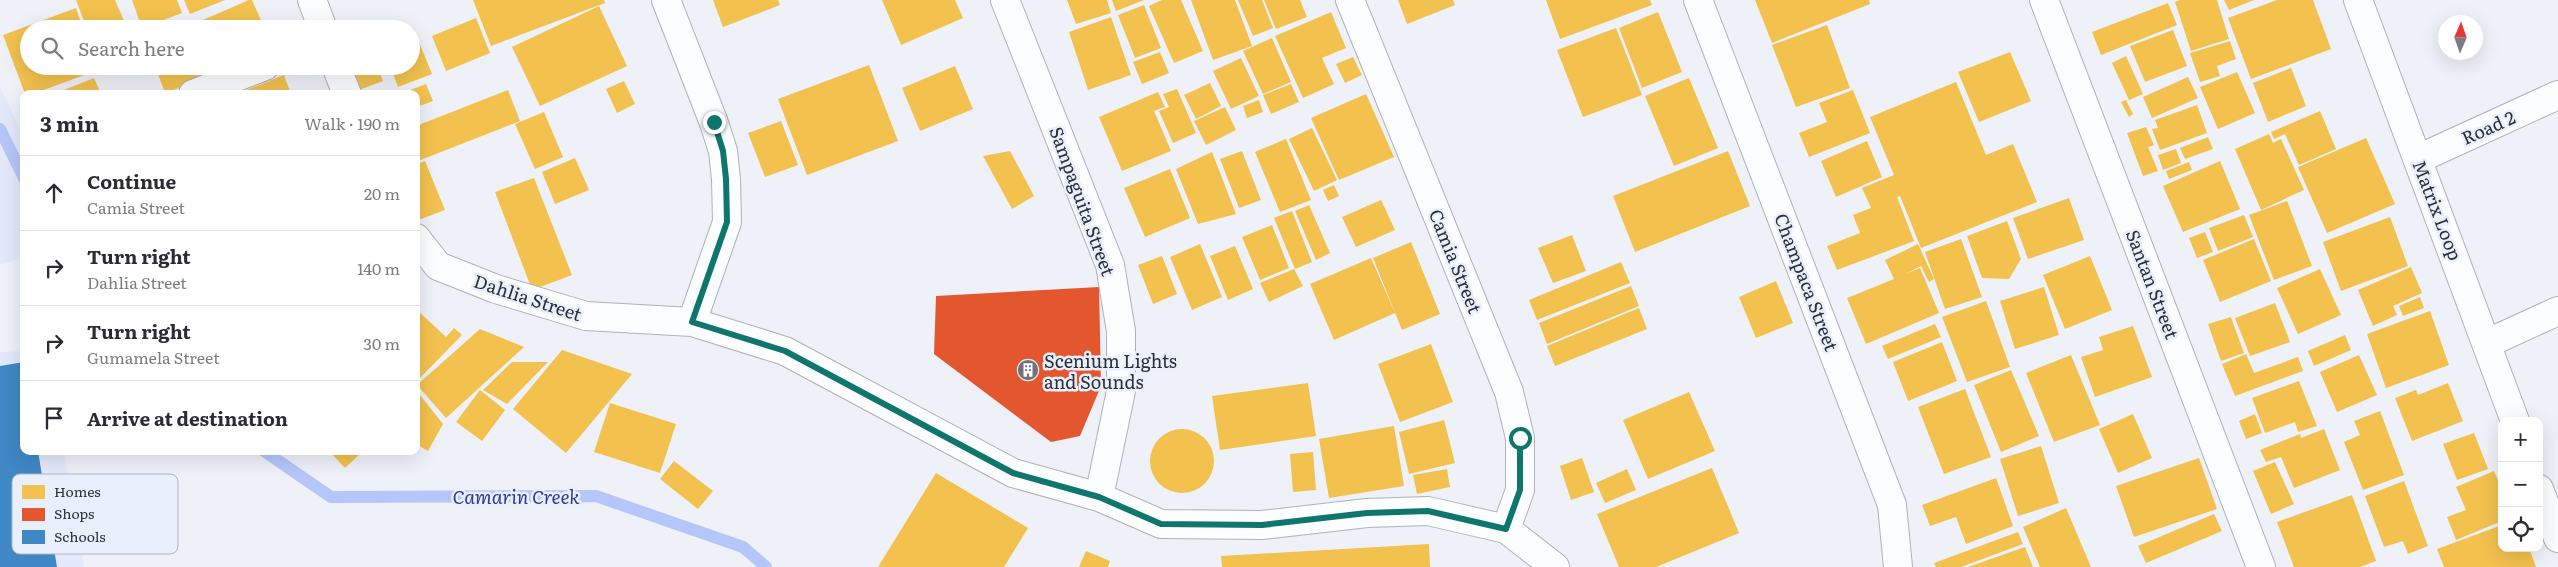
<!DOCTYPE html>
<html lang="en">
<head>
<meta charset="utf-8">
<style>
  body { margin:0; font-family:Literata,serif; background:#f7f7f7; color:#2b2b33 }
  .controls { position:absolute; right:15px; bottom:15px; display:grid; overflow:hidden; border-radius:10px; box-shadow:0 5px 20px #0002 }
  .controls button { width:45px; height:45px; display:grid; place-items:center; padding:0; border:0; border-bottom:1px solid #e1e1e2; background:#fff; color:#2b2b33; font:25px sans-serif }
  .compass { position:absolute; left:2438px; top:15px; width:45px; height:45px; border-radius:50%; background:#fff; box-shadow:0 5px 20px #0002; rotate:2deg }
  .stop { position:absolute; width:15px; height:15px; margin:-11px; border:4px solid #0f766e; border-radius:50%; background:#fff }
  .stop.end { background:#0f766e; border-color:#fff; box-shadow:0 1px 5px #0008 }
  .list { margin:0; padding:0; list-style:none }
  h2 { display:flex; justify-content:space-between; align-items:center; height:65px; margin:0; padding:0 20px; font-size:21px }
  h2 small { font-size:16px; font-weight:400; color:#7c7c81 }
  .list li { display:grid; grid-template-columns:32px 1fr auto; gap:15px; align-items:center; box-sizing:border-box; height:75px; padding:0 20px; border-top:1px solid #e1e1e2 }
  .list b { display:block; font-size:19px; white-space:nowrap }
  .list p { margin:0; font-size:16px; white-space:nowrap; color:#7c7c81 }
  .list em { font-size:16px; font-style:normal; color:#7c7c81 }
  .icon { flex:none; width:28px; height:28px; fill:none; stroke:currentColor; stroke-width:2; stroke-linecap:round; stroke-linejoin:round }
  .map { position:relative; flex:none; width:2558px; height:567px; overflow:hidden }
  .search { position:absolute; background:#fff; box-shadow:0 5px 20px #0002; left:20px; top:20px; width:400px; height:55px; display:flex; align-items:center; gap:12px; box-sizing:border-box; padding:0 18px; border-radius:28px; color:#7c7c81; font-size:19px }
  .panel { position:absolute; background:#fff; box-shadow:0 5px 20px #0002; left:20px; top:90px; width:400px; height:365px; border-radius:10px }
  .map>svg:first-child { display:block }
  .built { fill:#e3e9fa }
  .homes { fill:#f2c14e }
  .shops { fill:#e4572e }
  .schools { fill:#3f88c5 }
  .lines { fill:none; stroke-linecap:round; stroke-linejoin:round }
  .stream { stroke:#b5c6fa; stroke-width:12 }
  .minor-casing { stroke:#afb1b8; stroke-width:30 }
  .minor { stroke:#fcfdfe; stroke-width:28 }
  .route { stroke:#0f766e; stroke-width:6 }
  .labels { text-anchor:middle; dominant-baseline:central; stroke-width:5; stroke-linejoin:round; paint-order:stroke }
  .street-label { font-size:18px; fill:#2c2f35; stroke:#e9effd }
  .poi-label { font-size:18px; fill:#2c2f35; stroke:#e9effd; text-anchor:start }
  .water-label { font-size:19px; font-style:italic; fill:#2c3d8e; stroke:#e9effd }
  .key { fill:#e9effd; stroke:#b0b5c1; stroke-width:1 }
  .key-label { font-size:14px; fill:#2c2f35 }
</style>
</head>
<body>
<div class="map">
<svg width="2558" height="567" viewBox="0 0 2558 567">
  <rect width="100%" height="100%" fill="#eef1f8"/>
  <path class="built" d="M0 87 24 137V258L0 264Z
    M24 351V451H64L84 567H0V352Z"/>
  <path class="homes" d="M76 0H115L124 21 109 26V29H87Z
    M132 0H177L182 13 142 28Z
    M184 0H225L190 14Z
    M249 0H252L265 29H182Z
    M473 0H604L605 3 491 46Z
    M713 0H778L780 5 723 27Z
    M882 0H955L963 18 901 45Z
    M1067 0H1107L1111 13 1076 24Z
    M1112 0H1144L1116 11Z
    M1162 0H1181L1203 51 1174 63 1149 6Z
    M1191 0H1235L1252 46 1213 60Z
    M1238 0H1262L1273 28 1253 36Z
    M1264 0H1300L1307 17 1276 29Z
    M1398 0H1453L1455 5 1407 24Z
    M1546 0H1650L1652 5 1560 39Z
    M1755 0H1869L1870 4 1772 43Z
    M2180 0H2217L2229 39 2191 51 2175 2Z
    M2224 0H2254L2229 10Z
    M2277 0H2313L2331 49 2251 79 2228 18Z
    M2168 3 2177 25 2101 55 2092 32Z
    M1144 5 1161 48 1135 58 1118 15Z
    M599 6 627 66 540 106 512 47Z
    M76 8 83 29H29V66H97L98 70 33 94H25L3 35Z
    M1331 12 1346 48 1322 58 1334 84 1303 98 1275 36Z
    M1658 12 1682 72 1642 88 1619 28Z
    M1111 17 1131 75 1088 90 1069 32Z
    M476 18 490 53 446 71 432 36Z
    M1827 25 1850 88 1796 107 1772 45Z
    M1616 28 1642 95 1583 117 1557 50Z
    M2173 30 2187 66 2145 82 2130 46Z
    M417 37 432 74 398 87 390 66H411V39Z
    M1272 38 1291 82 1263 94 1243 51Z
    M2230 41 2236 59 2217 66 2220 76 2200 82 2190 53Z
    M1160 52 1169 73 1142 84 1133 62Z
    M2010 52 2031 101 1979 122 1958 72Z
    M2126 56 2143 94 2129 100 2112 63Z
    M1353 57 1362 75 1345 83 1336 64Z
    M1241 58 1259 96 1231 109 1213 71Z
    M869 65 898 141 807 175 778 99Z
    M155 66H194L200 80 165 93Z
    M199 66H226L203 76Z
    M349 66H377L383 81 359 90Z
    M955 66 973 109 920 131 902 88Z
    M2291 68 2306 106 2268 122 2253 83Z
    M2237 72 2255 113 2218 129 2200 87Z
    M284 75 291 94H236Z
    M2188 77 2198 98 2152 118 2143 97Z
    M94 78 101 94H54Z
    M1689 78 1718 148 1674 166 1645 96Z
    M624 81 635 104 617 113 606 89Z
    M1956 82 1986 155 2013 144 2037 202 1921 248 1900 196 1897 197 1914 241 1837 270 1827 246 1860 233 1853 215 1871 208 1862 188 1894 175 1870 117Z
    M1210 83 1221 106 1196 119 1184 95Z
    M426 84 433 101 417 107 416 94H412L410 90Z
    M1291 84 1299 102 1271 114 1263 95Z
    M1177 89 1196 133 1173 143 1159 111 1169 107 1163 94Z
    M508 90 520 121 418 161 416 126Z
    M1853 90 1870 133 1809 157 1799 133 1827 122 1819 103Z
    M1158 92 1165 107 1154 111 1171 151 1122 171 1099 117Z
    M1366 94 1394 157 1339 180 1311 118Z
    M1259 100 1263 112 1247 118 1243 106Z
    M2126 100 2133 114 2129 117 2121 102Z
    M2197 105 2207 133 2160 150 2152 129 2158 128 2155 120Z
    M1225 107 1236 130 1206 145 1194 121Z
    M2320 111 2336 149 2299 165 2285 134 2274 139 2271 132Z
    M544 112 563 157 535 169 515 124Z
    M781 121 798 165 765 177 748 133Z
    M2146 127 2154 145 2148 147 2158 171 2143 176 2127 133Z
    M1312 128 1337 180 1314 191 1289 139Z
    M2269 134 2273 143 2281 139 2304 190 2261 210 2235 149Z
    M2208 137 2213 149 2185 159 2180 148Z
    M2366 138 2395 204 2327 233 2298 167Z
    M1286 139 1311 200 1280 212 1255 152Z
    M1867 141 1882 177 1836 197 1821 161Z
    M2176 149 2181 163 2163 170 2158 155Z
    M1010 151 1034 196 1012 209 983 156Z
    M1242 151 1261 200 1239 208 1220 159Z
    M1728 151 1750 206 1635 252 1613 196Z
    M1212 152 1236 214 1198 224 1176 169Z
    M575 158 589 190 555 204 542 172Z
    M425 161 445 210 416 221V164Z
    M2220 161 2240 209 2183 232 2163 186Z
    M2189 162 2192 170 2169 179 2166 171Z
    M1170 169 1190 218 1145 237 1124 188Z
    M534 178 572 275 532 290 495 192Z
    M1334 185 1339 196 1328 201 1323 190Z
    M2069 198 2084 240 2028 259 2013 218Z
    M1381 200 1395 230 1356 247 1342 217Z
    M2287 201 2312 266 2274 280 2249 215Z
    M1309 205 1330 253 1316 260 1295 211Z
    M1292 211 1312 262 1295 269 1274 218Z
    M2244 215 2253 237 2218 251 2209 228Z
    M2390 217 2408 266 2341 291 2323 242Z
    M2007 221 2021 259 2009 279 1982 278 1967 236Z
    M1272 225 1289 268 1260 280 1242 237Z
    M2205 232 2213 252 2197 258 2189 238Z
    M1572 235 1586 271 1553 283 1538 248Z
    M1961 239 1982 297 1945 309 1925 252Z
    M2254 239 2271 281 2220 302 2203 260Z
    M1411 242 1440 314 1402 330 1373 258Z
    M1200 244 1222 297 1192 310 1170 257Z
    M1918 244 1934 279 1929 282 1921 266 1905 274 1920 268 1939 313 1866 344 1847 298 1894 279 1885 260Z
    M1235 246 1253 289 1228 300 1210 256Z
    M1162 256 1177 294 1153 304 1138 265Z
    M2090 256 2112 310 2065 329 2043 275Z
    M1371 258 1395 313 1334 340 1310 284Z
    M1621 262 1630 283 1537 320 1529 300Z
    M2411 267 2422 293 2393 306 2397 315 2373 326 2358 290Z
    M1294 269 1303 286 1269 302 1260 283Z
    M2320 269 2341 315 2298 334 2277 288Z
    M1776 281 1793 323 1756 338 1739 297Z
    M1631 286 1639 306 1547 344 1539 323Z
    M2044 287 2059 335 2015 349 2000 301Z
    M2420 297 2424 308 2403 316 2399 306Z
    M1986 301 2010 367 1967 382 1942 317Z
    M2275 303 2290 342 2250 356 2235 318Z
    M1639 308 1647 329 1555 366 1547 346Z
    M416 309 446 337 454 328 462 335 416 382Z
    M2430 311 2449 365 2386 388 2367 334Z
    M2231 317 2244 353 2221 361 2208 324Z
    M1935 324 1941 337 1888 359 1882 346Z
    M2133 326 2152 377 2095 397 2081 357 2103 350 2099 337Z
    M480 329 524 347 446 418 417 385Z
    M2345 335 2351 350 2314 366 2308 351Z
    M1942 342 1957 381 1908 401 1893 362Z
    M1431 344 1453 402 1400 422 1378 364Z
    M562 350 632 374 566 453 513 409Z
    M2246 354 2254 373 2298 357 2303 371 2235 396 2222 364Z
    M2071 355 2100 425 2054 442 2026 373Z
    M2359 355 2377 395 2337 412 2320 372Z
    M512 362H548L507 404 483 390Z
    M2011 370 2039 436 2001 452 1974 385Z
    M2299 381 2317 426 2298 432 2295 422 2265 433 2252 398Z
    M1308 383 1316 436 1220 450 1212 396Z
    M2448 383 2463 421 2412 441 2395 398 2416 390 2418 395Z
    M1965 389 1991 457 1944 474 1918 407Z
    M416 390 443 424 428 451 416 444Z
    M480 390 505 410 482 441 456 422Z
    M1689 392 1715 451 1648 479 1623 420Z
    M610 403 676 424 660 473 594 452Z
    M2380 411 2404 475 2363 490 2344 442 2360 435 2354 421Z
    M2133 414 2152 458 2118 473 2099 429Z
    M2255 414 2262 433 2246 439 2239 421Z
    M1444 420 1455 463 1409 474 1399 432Z
    M1394 426 1404 486 1329 498 1319 439Z
    M1150 461a32 32 0 1 1 64 0a32 32 0 1 1-64 0Z
    M2324 429 2340 470 2294 488 2281 457 2266 462 2260 450 2300 434 2301 438Z
    M2474 433 2488 469 2457 480 2443 444Z
    M2041 446 2059 503 2018 516 2000 459Z
    M329 451H363L345 468Z
    M1313 452 1316 490 1293 492 1290 454Z
    M1582 458 1594 492 1571 500 1560 466Z
    M2199 458 2217 509 2134 537 2116 486Z
    M674 461 713 491 698 509 660 479Z
    M2275 462 2294 504 2271 514 2253 471Z
    M1712 468 1739 533 1656 567H1619L1597 514Z
    M1447 469 1450 487 1417 494 1413 475Z
    M1627 469 1636 490 1605 503 1596 483Z
    M2494 471 2502 490V521L2456 540 2447 517 2466 510 2456 487Z
    M936 473 1028 528 1004 567H878Z
    M1996 478 2013 526 1966 544 1956 517 1930 526 1922 505Z
    M2404 481 2428 546 2408 554 2403 541 2384 547 2365 496Z
    M2352 495 2376 561 2360 567H2294L2277 522Z
    M2066 508 2091 567H2040L2023 527Z
    M2214 514 2222 531 2146 563 2138 546Z
    M2502 525V548H2529L2536 567H2444L2437 549Z
    M2018 532 2023 544 1961 567H1936L1934 563Z
    M1429 544 1430 567H1222L1221 556Z
    M2025 547 2033 567H1968Z
    M1086 551 1110 561 1108 567H1079Z"/>
  <path class="shops" d="M1099 287 1101 386 1080 436 1051 442 934 354 936 296Z"/>
  <path class="schools" d="M24 362V451H38L57 567H0V366Z"/>
  <g class="lines">
    <path class="stream" d="M0 129 24 178
      M264 451 331 497 596 496 743 547 766 567"/>
    <g class="minor-casing">
      <path id="minor" d="M312 0 323 29
        M666 0 714 123 723 151 726 179 727 222 692 322
        M1005 0 1110 265 1121 331V391L1099 497
        M1350 0 1509 392 1520 438V490L1506 529
        M1698 0 1892 505 1898 567
        M2044 0 2261 567
        M2358 0 2515 421
        M336 66 347 94
        M193 94 265 66
        M2418 159 2558 95
        M416 238 438 266 496 289 586 316 692 322 785 351 1013 473 1099 497 1161 524 1262 525 1367 513 1428 511 1506 529 1555 567
        M2488 343 2558 311
        M2539 489 2558 538"/>
    </g>
    <use href="#minor" class="minor"/>
  </g>
  <g class="lines">
    <path class="route" d="M714 122 723 151 726 179 727 222 692 322 785 351 1013 473 1099 497 1161 524 1262 525 1367 513 1428 511 1506 529 1520 490V438"/>
  </g>
  <defs>
    <g id="building-disc" transform="scale(1.125)"><circle r="9.5" fill="#707379" stroke="#e9effd"/><path d="M-4-6H4V6H1V3H-1V6H-4ZM-2.5-4.3h1.7v1.8h-1.7ZM.8-4.3h1.7v1.8H.8ZM-2.5-1h1.7V.8h-1.7ZM.8-1h1.7V.8H.8Z" fill="#fff"/></g>
  </defs>
  <g fill-rule="evenodd">
    <use href="#building-disc" x="1028" y="370"/>
  </g>
  <g class="labels">
    <g class="street-label">
      <text transform="translate(2488 127) rotate(-24)">Road 2</text>
      <text transform="translate(1083 201) rotate(70)">Sampaguita Street</text>
      <text transform="translate(2438 210) rotate(69)">Matrix Loop</text>
      <text transform="translate(1456 261) rotate(68)">Camia Street</text>
      <text transform="translate(1807 282) rotate(69)">Champaca Street</text>
      <text transform="translate(2153 284) rotate(69)">Santan Street</text>
      <text transform="translate(528 297) rotate(18)">Dahlia Street</text>
    </g>
    <g class="poi-label">
      <text x="1044" y="360">Scenium Lights<tspan x="1044" dy="21">and Sounds</tspan></text>
    </g>
    <g class="water-label">
      <text x="516" y="496">Camarin Creek</text>
    </g>
  </g>
  <rect x="12" y="474" width="166" height="80" rx="8" class="key"/>
  <rect x="22" y="485" width="23" height="14" fill="#f2c14e"/>
  <rect x="22" y="508" width="23" height="13" fill="#e4572e"/>
  <rect x="22" y="530" width="23" height="14" fill="#3f88c5"/>
  <g class="key-label">
    <text x="54" y="497">Homes</text>
    <text x="54" y="519">Shops</text>
    <text x="54" y="542">Schools</text>
  </g>
</svg>
<div class="controls">
<button>+</button>
<button>−</button>
<button><svg class="icon" aria-label="locate" viewBox="0 0 24 24"><circle cx="12" cy="12" r="6"/><path d="M12 2v4M12 18v4M2 12h4M18 12h4"/></svg></button>
</div>
<svg class="compass" viewBox="-18 -18 36 36"><path d="M0-13l5 13h-10z" fill="#e53935"/><path d="M0 13l5-13h-10z" fill="#7c7c81"/></svg>
<div class="stop" style="left:1520px;top:438px"></div>
<div class="stop end" style="left:714px;top:122px"></div>
<div class="search"><svg class="icon" aria-label="search" viewBox="0 0 24 24"><circle cx="10" cy="10" r="6"/><path d="M15 15l6 6"/></svg>Search here</div>
<section class="panel">
<h2>3 min<small>Walk · 190 m</small></h2>
<ul class="list">
<li><svg class="icon" aria-label="ahead" viewBox="0 0 24 24"><path d="M12 20V5M6 11l6-6 6 6"/></svg><div><b>Continue</b><p>Camia Street</p></div><em>20 m</em></li>
<li><svg class="icon" aria-label="right" viewBox="0 0 24 24"><path d="M7 20v-9h11M14 6l5 5-5 5"/></svg><div><b>Turn right</b><p>Dahlia Street</p></div><em>140 m</em></li>
<li><svg class="icon" aria-label="right" viewBox="0 0 24 24"><path d="M7 20v-9h11M14 6l5 5-5 5"/></svg><div><b>Turn right</b><p>Gumamela Street</p></div><em>30 m</em></li>
<li><svg class="icon" aria-label="arrive" viewBox="0 0 24 24"><path d="M6 21V4h12l-3 4 3 4H6"/></svg><div><b>Arrive at destination</b></div></li>
</ul>
</section>
</div>
</body>
</html>
